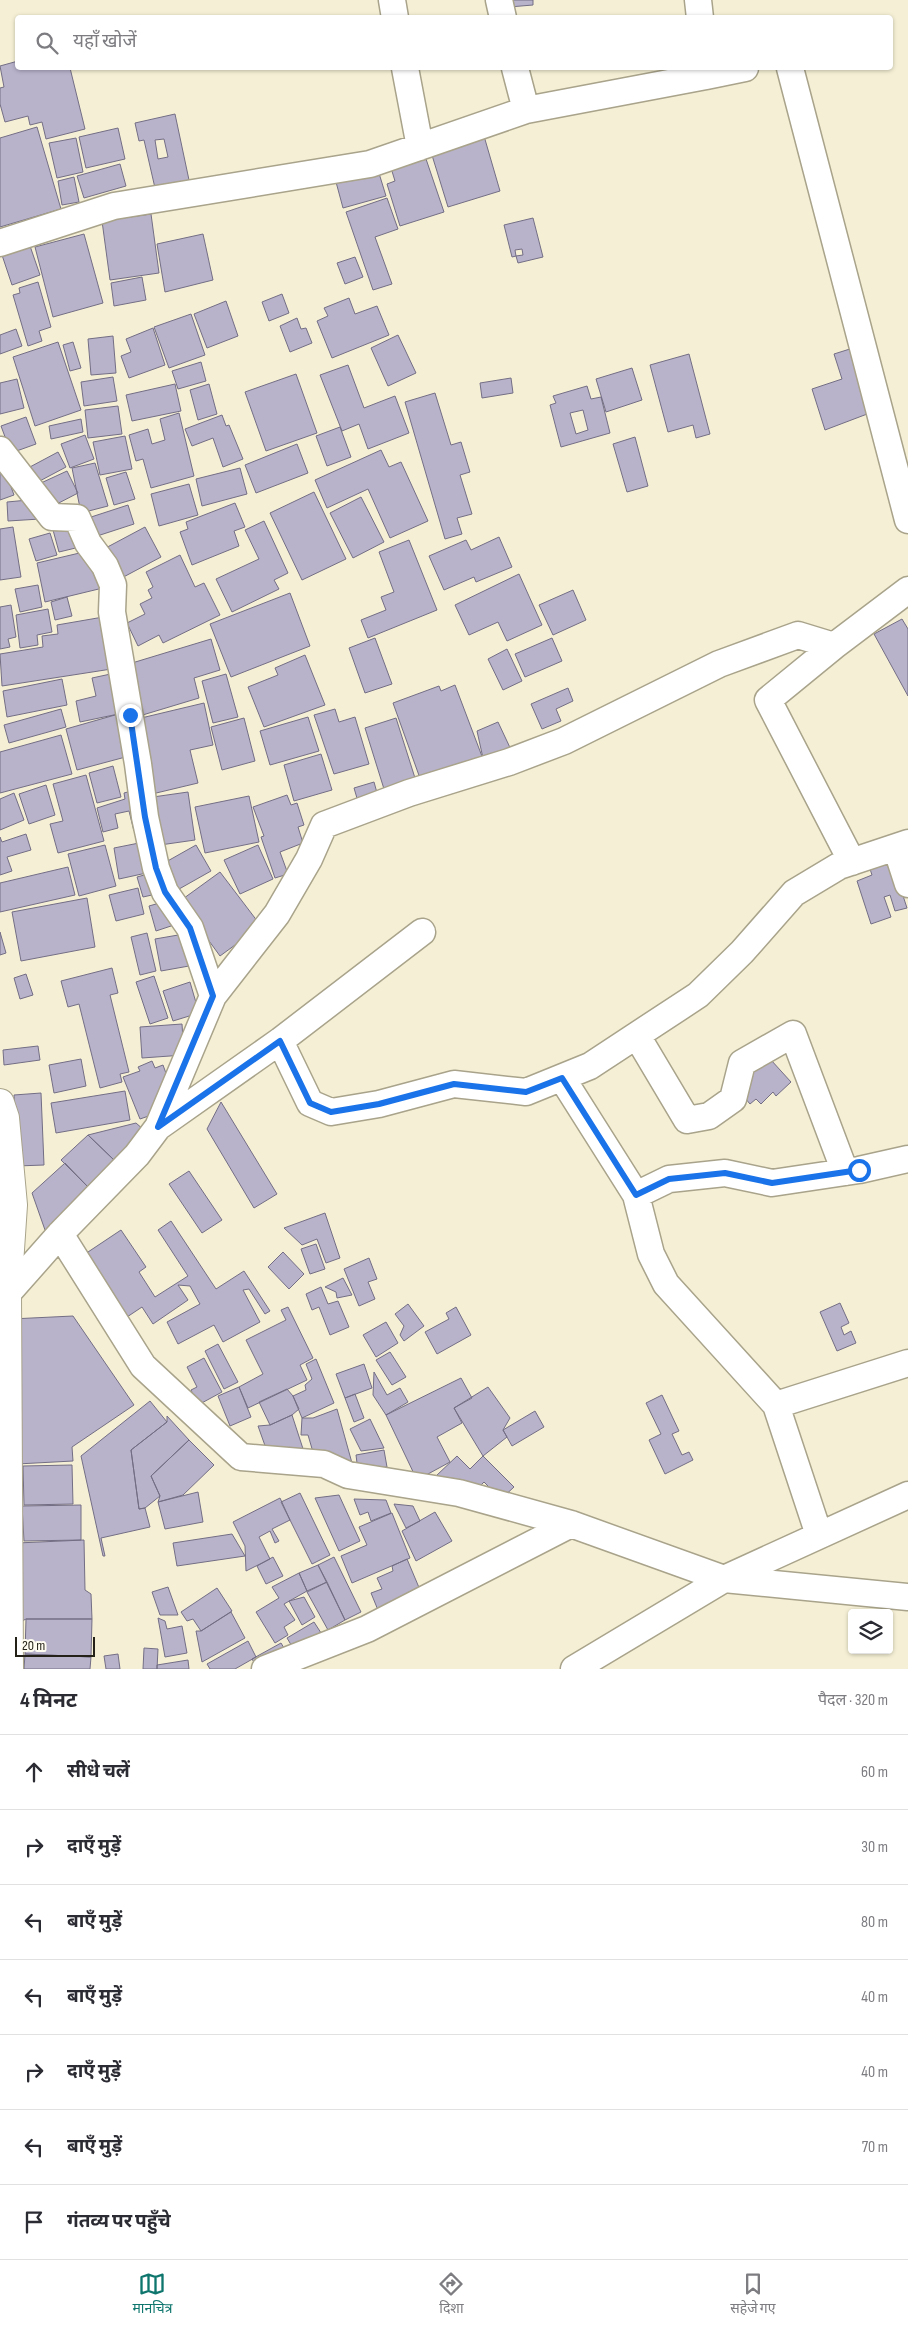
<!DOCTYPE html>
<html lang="hi">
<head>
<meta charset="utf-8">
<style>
  body { margin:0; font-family:"Sofia Sans Condensed","Noto Sans Devanagari",sans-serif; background:#f2f2f3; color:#2b2b33 }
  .controls { position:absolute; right:15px; bottom:15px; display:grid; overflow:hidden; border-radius:5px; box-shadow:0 1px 4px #0004 }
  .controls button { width:45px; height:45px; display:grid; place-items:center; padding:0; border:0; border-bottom:1px solid #e1e1e2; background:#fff; color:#2b2b33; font:25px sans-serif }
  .scale { position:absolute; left:15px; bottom:12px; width:80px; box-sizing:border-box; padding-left:5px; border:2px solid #242218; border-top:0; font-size:14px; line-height:18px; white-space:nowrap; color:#242218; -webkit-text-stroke:4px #fffdf2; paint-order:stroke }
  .stop { position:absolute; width:15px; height:15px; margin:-11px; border:4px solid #1a73e8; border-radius:50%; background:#fff }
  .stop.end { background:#1a73e8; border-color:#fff; box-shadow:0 1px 5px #0008 }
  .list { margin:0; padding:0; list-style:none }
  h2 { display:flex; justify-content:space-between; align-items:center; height:65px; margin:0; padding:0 20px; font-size:21px }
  h2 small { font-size:16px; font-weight:400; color:#7c7c81 }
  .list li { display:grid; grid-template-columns:32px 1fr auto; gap:15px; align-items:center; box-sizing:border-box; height:75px; padding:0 20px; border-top:1px solid #e1e1e2 }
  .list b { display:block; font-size:19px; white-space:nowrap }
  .list em { font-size:16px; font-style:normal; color:#7c7c81 }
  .icon { flex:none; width:28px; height:28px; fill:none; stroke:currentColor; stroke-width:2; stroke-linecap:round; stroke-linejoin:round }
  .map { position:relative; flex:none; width:908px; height:1669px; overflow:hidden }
  .search { position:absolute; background:#fff; box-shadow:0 1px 4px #0004; left:15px; right:15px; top:15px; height:55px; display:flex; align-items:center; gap:12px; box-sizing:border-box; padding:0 18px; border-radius:5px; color:#7c7c81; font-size:19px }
  .sheet { height:590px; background:#fff }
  nav { display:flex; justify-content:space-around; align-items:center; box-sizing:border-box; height:70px; border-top:1px solid #e1e1e2; background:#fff; font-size:14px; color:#7c7c81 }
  nav a { display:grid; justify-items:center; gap:2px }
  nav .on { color:#0f766e }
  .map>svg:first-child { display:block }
  .building { fill:#b8b2cb; stroke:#746e85; fill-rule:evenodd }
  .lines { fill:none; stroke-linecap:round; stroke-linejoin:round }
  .street-casing { stroke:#a8a38a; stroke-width:29 }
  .secondary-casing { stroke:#a8a38a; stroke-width:30 }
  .street { stroke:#fff; stroke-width:26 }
  .secondary { stroke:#fff; stroke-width:28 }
  .route { stroke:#1a73e8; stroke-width:6 }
</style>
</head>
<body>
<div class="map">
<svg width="908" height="1669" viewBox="0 0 908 1669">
  <rect width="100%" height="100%" fill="#f5f0d5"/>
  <path class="building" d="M508 0H533V5L509 7Z
    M18 61V68H70L85 129 46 139 42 122 30 125 28 116 5 122 0 104V88L4 87 0 66Z
    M175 114 189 180 155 188 144 140 139 141 135 123ZM164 139 168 157 158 159 155 140Z
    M37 127 61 209 0 227V138Z
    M118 128 125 159 86 168 79 137Z
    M484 136 500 191 448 207 431 152Z
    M76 138 83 172 57 178 49 143Z
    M425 156 444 212 400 226 387 184 395 181 391 168Z
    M120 164 126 186 84 198 77 176Z
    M378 170 386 196 343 208 336 182Z
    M74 177 79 202 62 205 58 181Z
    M387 198 398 229 375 237 392 284 373 290 346 212Z
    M151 214 159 273 110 280 102 221Z
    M533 218 543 257 518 263 516 256 523 255 522 249 515 250 516 256 512 257 504 225Z
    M84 234 103 303 53 317 35 247Z
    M203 234 213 280 165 292 157 244Z
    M29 243 40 275 12 285 1 252Z
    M355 257 363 277 345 284 337 263Z
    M142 277 146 300 114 306 111 283Z
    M38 282 51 327 39 331 42 341 28 346 13 295 20 293 19 288Z
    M282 294 289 313 269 321 262 302Z
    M349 298 355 314 377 306 389 335 332 358 317 321 328 316 324 308Z
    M226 301 238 336 207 348 194 314Z
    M191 314 205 355 169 368 154 327Z
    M297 318 301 329 306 328 312 343 290 352 280 326Z
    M153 328 165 365 129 378 121 356 131 352 126 339Z
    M16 329 22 346 0 354V335Z
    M398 335 416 373 388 386 371 348Z
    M113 336 116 373 91 375 88 339Z
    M58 342 81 410 35 426 13 357Z
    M73 342 81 368 70 371 63 345Z
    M853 348 883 408 825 430 812 389 842 379 834 354Z
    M689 354 710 434 696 438 693 425 668 432 650 365Z
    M201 362 206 381 178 389 172 371Z
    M348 365 364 408 395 396 409 433 368 449 359 424 342 431 320 375Z
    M632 368 642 400 606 412 596 379Z
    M296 374 317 433 266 451 245 392Z
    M113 377 117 401 84 406 81 382Z
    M511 378 513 393 482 398 480 383Z
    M17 379 24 408 0 414V383Z
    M175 384 181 411 132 421 126 395Z
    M209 384 217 414 198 420 190 390Z
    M587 386 591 399 601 397 610 433 561 447 550 405 556 403 553 396ZM583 410 588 430 576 434 570 413Z
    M435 393 451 445 461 442 470 472 460 475 472 514 457 518 462 534 445 539 405 402Z
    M118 406 122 434 88 438 85 410Z
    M179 413 194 476 151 488 143 459 136 461 129 435 148 429 152 444 165 440 160 419Z
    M222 415 226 426 229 425 243 459 223 467 213 438 192 446 185 429Z
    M26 417 36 444 11 453 1 426Z
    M81 419 83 432 51 439 49 426Z
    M340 427 351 457 327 466 316 436Z
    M85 435 94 459 70 468 61 444Z
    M125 436 132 469 100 475 93 442Z
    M635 437 648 486 627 492 613 444Z
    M297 444 308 473 256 493 245 465Z
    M381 450 389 467 401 462 428 521 390 538 368 489 327 508 315 480Z
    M58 452 66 467 36 483 28 468Z
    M0 462H2L14 495 0 500Z
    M95 463 108 506 81 513 72 468Z
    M240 468 247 494 202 506 196 479Z
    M67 471 78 493 53 506 41 483Z
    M126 472 135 499 114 505 106 478Z
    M189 484 198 515 159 526 151 494Z
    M314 492 346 559 302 580 270 513Z
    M361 497 384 542 353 558 330 513Z
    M39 499 40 519 8 521 7 502Z
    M235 503 245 527 234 531 239 546 192 565 180 532 188 529 186 522Z
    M128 505 134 524 91 538 85 519Z
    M264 521 288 573 274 580 279 589 232 612 216 579 259 559 245 530Z
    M78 523 84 546 59 552 53 530Z
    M13 527 21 577 0 580V529Z
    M145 527 161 557 116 581 100 551Z
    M50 533 57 555 36 561 29 539Z
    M499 537 512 567 476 582 474 577 444 590 429 556 466 540 471 550Z
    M409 540 437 610 368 638 361 620 386 610 381 597 394 592 379 552Z
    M88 551 107 587 45 602 37 563Z
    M180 555 195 587 204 583 220 615 163 643 159 635 138 646 127 623 145 614 140 604 152 598 148 590 153 587 146 572Z
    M519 574 542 625 507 641 498 622 469 635 455 605Z
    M38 585 42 607 20 612 15 589Z
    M573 590 586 620 553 635 539 605Z
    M290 593 310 646 231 677 210 624Z
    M67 597 72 616 55 620 51 602Z
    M11 605 16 637 8 639 10 647 0 649V607Z
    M48 609 52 632 37 635 38 645 20 648 16 615Z
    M109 616 118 668 2 686 0 654 43 647 42 636 58 634 57 625Z
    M902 619 908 629V696L874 634Z
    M375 638 392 684 365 693 349 648Z
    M552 638 562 661 525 677 515 654Z
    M211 639 220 670 194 678 199 698 136 717 132 663Z
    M507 649 522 681 503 690 488 659Z
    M305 655 325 705 264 727 248 687 278 675 275 668Z
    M120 672 128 712 80 722 76 701 96 696 92 678Z
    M226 674 238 717 213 723 202 681Z
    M62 679 67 705 7 717 3 691Z
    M455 685 483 759 421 781 393 703 439 686 441 691Z
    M568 688 573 701 556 709 561 721 542 729 531 704Z
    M204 703 213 745 190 750 198 783 152 794 137 719Z
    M61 709 66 727 9 743 4 725Z
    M335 709 339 722 355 717 369 764 334 774 314 715Z
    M122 713 133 755 77 770 66 729Z
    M308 717 319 751 270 765 260 731Z
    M244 718 255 761 222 770 211 727Z
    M396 718 415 778 384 789 365 728Z
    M498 722 513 754 485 767 477 731Z
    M61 735 72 774 0 793V752Z
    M321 754 332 790 294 801 284 765Z
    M113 766 121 797 97 803 89 773Z
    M86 775 104 841 58 853 50 824 63 821 53 784Z
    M374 782 379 800 359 805 354 788Z
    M46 785 55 815 29 824 19 794Z
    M135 790 144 828 134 831 129 811 115 814 118 828 103 832 97 808 125 799 124 793Z
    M188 792 195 840 160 845 153 797Z
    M14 793 24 820 0 830V799Z
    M287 795 291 805 297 803 304 825 298 827 303 843 280 852 288 874 275 878 261 837 264 836 253 807Z
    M249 796 259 842 205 853 195 807Z
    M26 834 31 850 7 857 12 871 0 875V837L2 842Z
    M144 842 151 872 119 879 114 848Z
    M105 845 116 886 79 896 68 854Z
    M196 845 211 871 172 893 157 867Z
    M258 845 273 879 240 894 224 860Z
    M890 856 907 908 895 911 890 895 884 897 891 917 871 924 857 881 872 875 868 863Z
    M68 867 75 895 0 912V883Z
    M155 872 161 893 143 897 137 877Z
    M220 872 261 926 220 956 180 901Z
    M138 888 144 914 116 921 109 895Z
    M87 898 95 947 21 961 12 912Z
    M170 900 177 924 156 931 149 906Z
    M0 932 6 953 0 955Z
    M147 933 156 971 140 975 131 937Z
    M184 934 189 966 161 971 155 939Z
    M112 968 118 993 110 995 129 1072 120 1074 122 1082 100 1088 79 1004 68 1007 61 981Z
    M26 974 33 995 20 999 14 978Z
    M154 976 168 1018 150 1024 136 982Z
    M190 982 199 1013 173 1021 163 991Z
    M182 1024 184 1055 142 1058 140 1027Z
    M38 1046 40 1060 4 1065 3 1050Z
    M81 1059 86 1086 54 1093 49 1065Z
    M771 1060 791 1082 776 1096 773 1092 761 1104 756 1099 750 1104 740 1092 753 1070 763 1061 766 1065Z
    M152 1061 155 1068 163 1065 171 1087 163 1111 140 1119 123 1077 140 1071 138 1067Z
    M125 1091 130 1120 56 1133 51 1103Z
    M41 1093 44 1165 17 1166 14 1095Z
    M221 1102 277 1194 254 1208 207 1129Z
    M136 1123 144 1130 114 1160 88 1135Z
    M88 1135 114 1160 89 1188 61 1160Z
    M65 1163 89 1188 45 1230 32 1193Z
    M189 1171 222 1220 202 1233 169 1184Z
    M325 1213 340 1258 326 1263 317 1239 302 1245 284 1228Z
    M171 1221 216 1289 244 1271 270 1311 265 1314 249 1289 243 1290 260 1322 223 1342 214 1325 178 1344 167 1322 200 1304 190 1286 178 1285 188 1300 153 1324 142 1307 127 1317 85 1254 121 1230 146 1267 139 1272 155 1297 188 1276 158 1230Z
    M316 1244 325 1269 310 1274 301 1249Z
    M283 1252 304 1274 289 1289 268 1267Z
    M369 1258 377 1279 368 1282 375 1299 359 1306 344 1269Z
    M343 1278 352 1295 337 1298 336 1292 325 1287Z
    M321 1287 328 1304 338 1301 349 1327 330 1335 319 1307 312 1310 306 1294Z
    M840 1303 849 1323 841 1327 844 1335 851 1331 856 1343 837 1351 820 1312Z
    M408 1304 424 1326 404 1341 400 1335 404 1326 395 1314Z
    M288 1307 313 1358 300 1365 307 1380 248 1408 239 1387 263 1374 246 1340 286 1320 281 1310Z
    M456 1307 471 1335 437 1354 425 1332 449 1319 446 1313Z
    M73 1316 134 1405 72 1447 73 1461 17 1464 11 1319Z
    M386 1322 398 1343 376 1357 363 1335Z
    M218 1344 238 1382 224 1389 205 1351Z
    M390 1352 406 1377 392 1385 376 1360Z
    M204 1358 222 1392 198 1405 191 1390 197 1387 187 1367Z
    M316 1359 334 1403 302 1418 293 1396 306 1390 305 1385 312 1379 306 1364Z
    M364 1364 372 1388 345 1398 336 1374Z
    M374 1372 387 1395 400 1388 408 1402 386 1415 373 1395Z
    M461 1378 472 1398 454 1408 462 1423 437 1437 450 1462 417 1480 386 1415Z
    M239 1387 251 1417 230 1426 218 1396Z
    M488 1387 510 1418 503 1430 507 1437 483 1456 454 1408Z
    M287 1389 293 1396 299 1409 292 1415 270 1425 259 1402Z
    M355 1394 364 1418 354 1422 345 1398Z
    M662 1395 679 1431 672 1434 682 1455 689 1452 693 1460 665 1474 649 1440 661 1434 646 1403Z
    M150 1401 167 1422 131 1450 139 1509 145 1508 150 1527 101 1538 105 1556H103L81 1456Z
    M337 1409 352 1463 315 1459 308 1435H301L302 1418H313Z
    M535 1411 544 1427 512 1446 503 1430Z
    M292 1415 306 1458 268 1454 258 1426 270 1425Z
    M167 1416 189 1440 151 1476 160 1496 145 1508 139 1509 131 1450 167 1422Z
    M370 1419 384 1448 361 1451 350 1429Z
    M189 1440 214 1465 183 1495 158 1502 160 1496 151 1476Z
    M384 1450 387 1467 358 1471 356 1455Z
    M457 1456 470 1469 483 1456 514 1487 501 1499 484 1482 479 1487 436 1476Z
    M72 1465 73 1504 24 1505 23 1466Z
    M198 1492 203 1522 165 1529 158 1502Z
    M300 1493 330 1555 312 1564 281 1502Z
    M339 1495 360 1541 339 1551 315 1498Z
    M280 1498 290 1520 272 1529 279 1541 275 1543 270 1531 259 1537 270 1559 246 1571 245 1546 233 1522Z
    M354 1499 386 1500 391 1513 371 1521 368 1512 360 1515Z
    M394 1504 413 1506 420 1521 406 1528Z
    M81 1505V1540L24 1541 22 1506Z
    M435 1512 452 1541 416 1561 402 1531Z
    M392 1513 410 1558 352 1583 341 1556 367 1545 359 1527Z
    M232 1534 245 1556 177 1566 173 1543Z
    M84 1540 85 1590 91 1594 92 1619H26L20 1622 17 1543Z
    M273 1557 283 1576 266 1584 257 1566Z
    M334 1557 361 1612 345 1620 318 1565Z
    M407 1559 423 1597 380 1615 371 1593 382 1589 377 1578 393 1571 392 1566Z
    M318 1565 327 1582 307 1591 299 1573Z
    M299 1573 307 1591 284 1604 295 1620 284 1627 288 1635 275 1643 256 1612 279 1598 272 1587Z
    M327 1582 345 1620 328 1630 307 1592Z
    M168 1587 178 1615H160L152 1592Z
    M217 1588 232 1611 201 1631 193 1619 187 1621 181 1612Z
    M304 1597 315 1617 302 1625 289 1601Z
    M231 1612 245 1638 202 1662 196 1631H201Z
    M158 1618 165 1621 167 1629 182 1626 187 1653 165 1657Z
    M26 1619H92L91 1657 25 1654Z
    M314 1622 323 1636 296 1653 287 1638Z
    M248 1641 256 1657 235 1669H210L207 1664Z
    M281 1643 287 1653 258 1669 252 1659Z
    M144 1648 158 1649 157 1669H143Z
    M25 1654 91 1657 90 1669H24Z
    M118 1654 120 1669H106L104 1656Z
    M188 1660 189 1669H157V1665Z"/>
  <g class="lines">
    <g class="street-casing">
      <path id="street" d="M392 0 395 18
        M499 0 503 18
        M698 0 700 18
        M405 68 420 147
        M515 68 526 110
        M790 68 908 520
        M706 76 745 68
        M0 243 114 206 370 164 526 110 706 76 705 68
        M0 450 52 517 77 518 88 543 105 566 113 585 112 612 138 764 145 817 156 868 165 892 190 928 213 996
        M834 646 768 700 852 862
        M896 847 908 884
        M637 1036 687 1120 709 1116 733 1099 742 1063 793 1034 845 1172
        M280 1041 310 1103 331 1112 379 1104 454 1084 526 1092 590 1066 698 995 742 952 794 893 839 866 908 843
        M562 1078 636 1195 651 1254 666 1284 776 1405
        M158 1127 280 1041 422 932
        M636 1195 669 1179 725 1173 772 1183 859 1170 908 1159
        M60 1234 143 1366 241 1457 324 1464 348 1475 459 1493 571 1524 724 1579 908 1597
        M7 1294 60 1234 137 1155 158 1127 213 996 277 914 309 859 324 825 409 793 509 762 564 741 719 664 798 635 834 646 908 590
        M819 1535 776 1405 908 1363
        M265 1669 367 1629 571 1524
        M574 1669 724 1579 908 1495"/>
    </g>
    <g class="secondary-casing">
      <path id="secondary" d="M0 1103 5 1118 13 1205 7 1294 9 1669"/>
    </g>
    <use href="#street" class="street"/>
    <use href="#secondary" class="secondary"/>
  </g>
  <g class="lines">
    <path class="route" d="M130 715 145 817 156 868 165 892 190 928 213 996 158 1127 280 1041 310 1103 331 1112 379 1104 454 1084 526 1092 562 1078 636 1195 669 1179 725 1173 772 1183 859 1170"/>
  </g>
</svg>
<div class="controls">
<button><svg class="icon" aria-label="layers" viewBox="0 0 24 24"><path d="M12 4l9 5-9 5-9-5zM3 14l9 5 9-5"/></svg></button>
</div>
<div class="scale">20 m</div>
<div class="stop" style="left:859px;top:1170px"></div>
<div class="stop end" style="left:130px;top:715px"></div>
<div class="search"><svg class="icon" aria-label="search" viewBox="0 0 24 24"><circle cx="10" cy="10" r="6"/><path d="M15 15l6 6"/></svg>यहाँ खोजें</div>
</div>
<section class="sheet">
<h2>4 मिनट<small>पैदल · 320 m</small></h2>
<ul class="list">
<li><svg class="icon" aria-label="ahead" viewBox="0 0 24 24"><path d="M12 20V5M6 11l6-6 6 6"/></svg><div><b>सीधे चलें</b></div><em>60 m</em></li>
<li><svg class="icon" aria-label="right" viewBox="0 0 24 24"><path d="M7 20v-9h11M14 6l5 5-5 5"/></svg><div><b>दाएँ मुड़ें</b></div><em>30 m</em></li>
<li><svg class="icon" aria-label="left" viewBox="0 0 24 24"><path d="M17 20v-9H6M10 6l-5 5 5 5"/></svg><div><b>बाएँ मुड़ें</b></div><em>80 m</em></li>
<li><svg class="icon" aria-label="left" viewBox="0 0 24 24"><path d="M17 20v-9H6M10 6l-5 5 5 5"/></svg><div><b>बाएँ मुड़ें</b></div><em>40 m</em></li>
<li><svg class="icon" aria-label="right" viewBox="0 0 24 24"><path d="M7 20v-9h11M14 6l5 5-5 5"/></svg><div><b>दाएँ मुड़ें</b></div><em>40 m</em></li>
<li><svg class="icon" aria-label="left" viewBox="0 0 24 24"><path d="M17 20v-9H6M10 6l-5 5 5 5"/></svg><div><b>बाएँ मुड़ें</b></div><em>70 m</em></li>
<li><svg class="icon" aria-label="arrive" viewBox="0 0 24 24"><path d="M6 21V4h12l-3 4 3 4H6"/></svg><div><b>गंतव्य पर पहुँचे</b></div></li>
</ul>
</section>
<nav>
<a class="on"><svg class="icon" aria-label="map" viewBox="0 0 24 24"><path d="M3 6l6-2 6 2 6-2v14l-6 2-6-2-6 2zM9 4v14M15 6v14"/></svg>मानचित्र</a>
<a><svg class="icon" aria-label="directions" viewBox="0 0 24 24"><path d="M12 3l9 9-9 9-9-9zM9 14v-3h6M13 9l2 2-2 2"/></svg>दिशा</a>
<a><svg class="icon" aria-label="saved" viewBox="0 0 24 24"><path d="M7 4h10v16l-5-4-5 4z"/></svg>सहेजे गए</a>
</nav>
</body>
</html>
